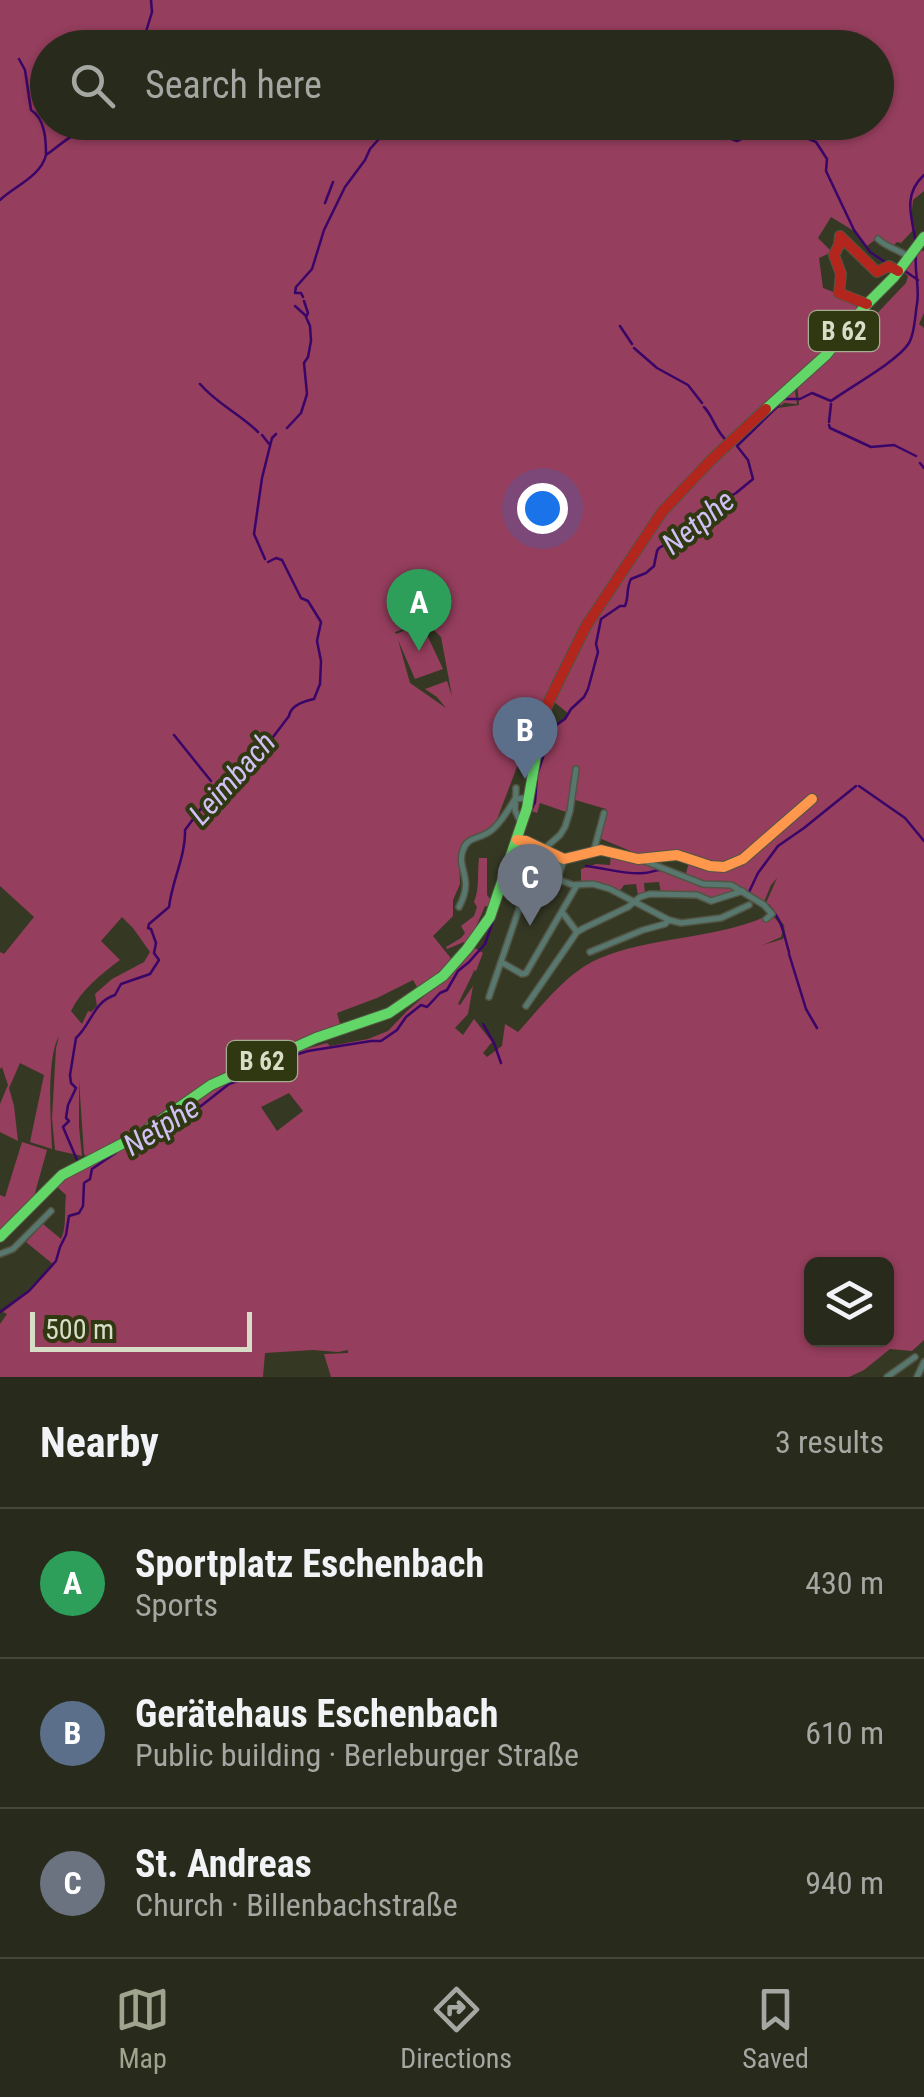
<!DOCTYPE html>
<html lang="en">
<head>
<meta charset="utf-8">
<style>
  body { margin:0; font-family:"Roboto Condensed",sans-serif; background:#303324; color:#f1f3f6 }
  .controls { position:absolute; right:30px; bottom:30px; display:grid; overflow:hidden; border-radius:15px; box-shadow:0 2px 8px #0004 }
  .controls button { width:90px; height:90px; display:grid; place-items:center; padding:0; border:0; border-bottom:2px solid #44473a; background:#282b1b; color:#f1f3f6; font:50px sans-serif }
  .scale { position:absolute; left:30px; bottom:25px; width:222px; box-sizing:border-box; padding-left:10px; border:5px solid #d8ddc8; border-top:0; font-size:28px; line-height:35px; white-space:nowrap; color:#d8ddc8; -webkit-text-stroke:8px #303811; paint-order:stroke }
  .you { position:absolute; left:542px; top:508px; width:35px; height:35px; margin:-25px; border:8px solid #fff; border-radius:50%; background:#1a73e8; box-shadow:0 0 0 15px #1a73e833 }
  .badge { display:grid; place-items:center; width:65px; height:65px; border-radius:50%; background:#9fa48f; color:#fff; font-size:32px; font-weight:700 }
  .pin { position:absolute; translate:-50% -82px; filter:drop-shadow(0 2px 5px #0008) }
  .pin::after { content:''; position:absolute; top:52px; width:35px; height:30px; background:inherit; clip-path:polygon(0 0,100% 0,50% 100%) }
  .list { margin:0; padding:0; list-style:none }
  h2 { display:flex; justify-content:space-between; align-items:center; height:130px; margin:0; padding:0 40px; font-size:42px }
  h2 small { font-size:32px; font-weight:400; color:#a5a7a3 }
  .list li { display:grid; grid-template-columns:65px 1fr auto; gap:30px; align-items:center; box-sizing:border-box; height:150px; padding:0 40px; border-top:2px solid #44473a }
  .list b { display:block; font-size:38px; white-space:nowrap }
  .list p { margin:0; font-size:32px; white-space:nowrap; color:#a5a7a3 }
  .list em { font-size:32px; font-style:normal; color:#a5a7a3 }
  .icon { flex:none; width:55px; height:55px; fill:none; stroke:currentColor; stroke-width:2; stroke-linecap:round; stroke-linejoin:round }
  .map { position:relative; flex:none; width:924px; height:1377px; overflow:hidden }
  .search { position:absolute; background:#282b1b; box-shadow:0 2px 8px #0004; left:30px; right:30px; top:30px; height:110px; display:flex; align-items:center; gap:25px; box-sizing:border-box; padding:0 35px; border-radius:55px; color:#a5a7a3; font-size:38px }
  .sheet { height:580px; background:#282b1b }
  nav { display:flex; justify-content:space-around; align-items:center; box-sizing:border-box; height:140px; border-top:2px solid #44473a; background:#282b1b; font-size:28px; color:#a5a7a3 }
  nav a { display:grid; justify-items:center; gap:5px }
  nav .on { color:#9fa48f }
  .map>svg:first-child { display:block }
  .green { fill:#953e5d; fill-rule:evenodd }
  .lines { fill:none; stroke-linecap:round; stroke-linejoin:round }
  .stream { stroke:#3a0569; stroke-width:2.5 }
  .street-casing { stroke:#525543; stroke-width:8 }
  .fast-casing { stroke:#525543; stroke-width:12 }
  .slow-casing { stroke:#525543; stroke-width:12 }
  .jam-casing { stroke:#525543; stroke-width:12 }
  .street { stroke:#58776f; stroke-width:5 }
  .fast { stroke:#63d668; stroke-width:10 }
  .slow { stroke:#ff974d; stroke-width:10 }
  .jam { stroke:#b3261e; stroke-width:10 }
  .labels { text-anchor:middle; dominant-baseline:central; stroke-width:8; stroke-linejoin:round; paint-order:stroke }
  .shield { fill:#303811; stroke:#a6ac91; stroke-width:2.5 }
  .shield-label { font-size:25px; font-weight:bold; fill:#d8ddc8 }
  .water-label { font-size:30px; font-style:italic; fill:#d1c0f6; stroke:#303811 }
</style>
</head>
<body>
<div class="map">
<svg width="924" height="1377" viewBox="0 0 924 1377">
  <rect width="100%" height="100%" fill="#353924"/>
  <path class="green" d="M0 0H924V191L913 200 911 218 915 228 901 243 897 242 892 247 876 239 867 246 854 231 831 217 818 238 832 252 819 258 823 288 864 304 827 352 790 382 743 430 670 499 642 538 618 579 621 580 667 507 788 390 795 391 797 404 784 403 778 408 799 405 797 382 825 359 857 319 866 325 906 283 908 276 902 270 917 249 924 251V313L919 324 924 328V1340L912 1351 890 1349 864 1370 849 1377H331L324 1354 348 1353V1350L338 1352 313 1350 265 1353 263 1377H0V1324L7 1314 3 1312 29 1292 54 1265 26 1242 43 1224 61 1239C67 1227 64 1210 66 1195L55 1185 62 1178 81 1167 146 1133 185 1103 226 1080 247 1070 261 1069 294 1052 327 1043 330 1046 368 1039 388 1031 407 1011 453 971 473 947 483 953 476 971 472 970 474 971 458 1004 460 1005 473 986 468 1014 455 1028 463 1035 474 1019 492 1042 483 1053 487 1057 502 1046 505 1024 518 1032C541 1007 566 973 598 959 654 935 717 940 771 914 777 921 785 927 781 937L763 945 783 939 785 934 784 925 766 903 777 878 771 885 764 902 735 885 701 882 685 877 690 858 678 854 645 857 599 838 606 809 572 799 569 813 540 803 537 813 529 810 545 716 559 725 569 714 548 697 537 733 532 732V722L516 727 502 708V710L519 738 521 750 520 759 494 827 464 841 459 856 460 884 453 900V916L433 936 454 962 425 989 420 992 413 980 377 998 337 1013 341 1028 220 1078 168 1109 124 1141 88 1159 84 1154 79 1080V1127L82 1156 55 1150 52 1118 56 1048 59 1036C46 1059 51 1122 52 1149L30 1142 44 1075 20 1063 9 1088 14 1106 18 1141 0 1132V1104L8 1085 2 1067 0 1069V952L4 954 34 917 0 886ZM48 48H876V122H48ZM424 621 441 637 452 696 447 681 425 689 437 697 446 708 410 683 398 640 415 679 443 669 422 624 396 634 395 632ZM122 917 133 928 150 952 144 962 112 979 95 994 97 1006 91 1012 88 1011 82 1024 71 1011C82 989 100 975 120 960L101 941ZM289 1093 303 1111 277 1131 261 1107ZM812 1264H886V1340H812Z
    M611 853 637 860 702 885 732 886 741 891 711 900 697 894 661 893 659 882 644 883 645 894 638 895 636 884 624 885 619 892 581 884V869L596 864 610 865Z
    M479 858H487V895L493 903 490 907 485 906 476 927 478 931 467 945 464 942 447 949 446 947 461 938 465 933 461 926 474 916 477 907 474 902C480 887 477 874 479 858Z
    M22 1142 47 1150 33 1200 0 1233V1195L5 1197Z"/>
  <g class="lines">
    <path class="stream" d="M141 48 152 12 151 0
      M19 59 25 70 31 110C45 119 46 139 46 155
      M655 122 676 125 677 128 718 138
      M763 131 769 134 788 130 816 142 827 159 826 171 854 230 870 252 888 264
      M722 139 729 138 737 141 760 130
      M0 200C15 186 41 176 46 155 57 148 66 138 78 133L79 128 87 122
      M325 203 333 182
      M916 243C912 218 902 195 924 175
      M905 271 918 280
      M303 297 301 293H295L296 287 312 269 324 230 345 187 365 160 370 149 387 130 390 122
      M295 306 305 315
      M620 326 632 344
      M634 348 657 368 688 385 702 403
      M200 384C217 404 240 414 258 432
      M785 399H800L812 393 831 401C850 387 898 361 909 343 915 333 915 315 917 304 920 287 914 271 916 255
      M704 407C714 417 714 430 728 442
      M829 422 831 404
      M829 425 830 428 871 447 894 445 916 456
      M287 428 301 413 307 394 304 363 308 357 311 341 310 326 306 317 308 313 304 301
      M262 435 270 445
      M920 463 924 468
      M265 559 254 534 262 478 272 438 276 434
      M174 735 211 781
      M859 786 905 818 924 841
      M530 813 535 802 537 775 543 757 545 739 553 727 565 719 571 709 584 697 588 689 598 652 596 644 601 619 620 606H625C629 597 626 588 631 579L646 573 654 566 657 551 659 548 691 530 714 505 736 493 753 479 748 460 737 446 779 405
      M586 866C605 868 626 875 644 873 650 873 655 870 660 870
      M547 872 560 862
      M749 892 758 873 778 846 804 828 856 786
      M768 905C783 921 783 932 789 952
      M789 954 806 1009 817 1028
      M483 1024 494 1043 501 1063
      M166 1122 201 1106 229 1084 264 1072 276 1065 278 1067 295 1055 308 1051 371 1041H381L397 1030 406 1017 421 1005 427 1007 440 993 447 990 458 971 469 962 485 944 493 921
      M77 1160 63 1127 69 1121 66 1118 68 1105 76 1088 71 1083 70 1075 76 1038C91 1025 93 1002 115 995L121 984 150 974 159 960 154 953 156 943 151 929 148 928 149 924 169 907C172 881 186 855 185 830L208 799 240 774V771L264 749 289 716C291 705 304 701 314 699L320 684 321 661 317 641 321 622 308 601 301 598 282 560 276 558 268 562
      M0 1312 29 1291 56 1261 60 1247 66 1235 69 1216 79 1213 83 1206 84 1183 90 1179 92 1169 117 1152"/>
    <g class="street-casing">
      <path id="street" d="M878 239C887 248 898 249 909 257
        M516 788 515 810 521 823
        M594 850 604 813
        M642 860 703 884 731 885 764 905 772 914 766 919
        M541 873 573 885 593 884 610 889 669 920 681 923 721 918 749 905
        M541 873 545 864 544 849 560 835 565 827 570 811 576 769
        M558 878 564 859
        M508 886C513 871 522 859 526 843
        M509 886H524L541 873
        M459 907C475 877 456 870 463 850 467 837 479 839 489 832 499 826 509 809 515 799L526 798
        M562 912 577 932
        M590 952 643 930 665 924 669 920
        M501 962 522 974 526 973 577 885
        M489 997 522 900 521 886
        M526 1006 577 932 584 928 628 907 640 897 650 894 697 895 711 901 743 891
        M0 1254 13 1249 51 1211
        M887 1377 915 1357
        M917 1377 924 1362"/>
    </g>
    <g class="fast-casing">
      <path id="fast" d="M766 409 826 355 867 304 894 277 924 237
        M0 1237 62 1175 141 1134 211 1085 316 1038 389 1013 443 976 467 949 490 917 527 808 540 732"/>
    </g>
    <g class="slow-casing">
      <path id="slow" d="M517 840 526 841 564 859 601 850 638 859 677 855 710 866 724 867 743 859 812 799"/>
    </g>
    <g class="jam-casing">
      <path id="jam" d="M867 304 839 293 841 274 834 255 839 245 840 236 877 272 889 266 898 271
        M540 735 542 718 550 699 586 626 662 512 711 460 766 409"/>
    </g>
    <use href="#street" class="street"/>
    <use href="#fast" class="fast"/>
    <use href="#slow" class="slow"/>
    <use href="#jam" class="jam"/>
  </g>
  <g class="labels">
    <g class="shield">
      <rect x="809" y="311" width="70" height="40" rx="8"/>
      <rect x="227" y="1041" width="70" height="40" rx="8"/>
    </g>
    <g class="shield-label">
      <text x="844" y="331">B 62</text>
      <text x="262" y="1061">B 62</text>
    </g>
    <g class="water-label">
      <text transform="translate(698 522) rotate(-39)">Netphe</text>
      <text transform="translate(232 778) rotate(-48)">Leimbach</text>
      <text transform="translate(161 1126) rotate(-32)">Netphe</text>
    </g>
  </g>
</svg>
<div class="controls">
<button><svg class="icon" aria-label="layers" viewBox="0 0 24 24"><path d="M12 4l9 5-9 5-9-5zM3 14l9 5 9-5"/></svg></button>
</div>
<div class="scale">500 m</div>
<div class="you"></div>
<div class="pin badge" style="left:419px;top:651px;background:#2e9e5b">A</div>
<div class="pin badge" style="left:525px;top:779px;background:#5c6f8a">B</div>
<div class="pin badge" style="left:530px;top:926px;background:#6b7280">C</div>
<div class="search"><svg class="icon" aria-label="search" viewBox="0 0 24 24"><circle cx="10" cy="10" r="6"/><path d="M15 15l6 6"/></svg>Search here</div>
</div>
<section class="sheet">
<h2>Nearby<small>3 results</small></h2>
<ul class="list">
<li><span class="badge" style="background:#2e9e5b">A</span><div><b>Sportplatz Eschenbach</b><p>Sports</p></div><em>430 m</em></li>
<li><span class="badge" style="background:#5c6f8a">B</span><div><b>Gerätehaus Eschenbach</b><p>Public building · Berleburger Straße</p></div><em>610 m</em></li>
<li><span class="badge" style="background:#6b7280">C</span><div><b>St. Andreas</b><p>Church · Billenbachstraße</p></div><em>940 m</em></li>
</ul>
</section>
<nav>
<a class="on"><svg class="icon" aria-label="map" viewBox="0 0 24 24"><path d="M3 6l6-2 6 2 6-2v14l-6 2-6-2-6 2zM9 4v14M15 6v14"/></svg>Map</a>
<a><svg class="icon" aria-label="directions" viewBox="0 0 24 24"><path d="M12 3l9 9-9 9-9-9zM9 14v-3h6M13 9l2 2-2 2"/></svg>Directions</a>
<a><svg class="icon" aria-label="saved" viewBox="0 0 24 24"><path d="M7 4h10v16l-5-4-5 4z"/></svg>Saved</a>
</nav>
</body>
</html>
